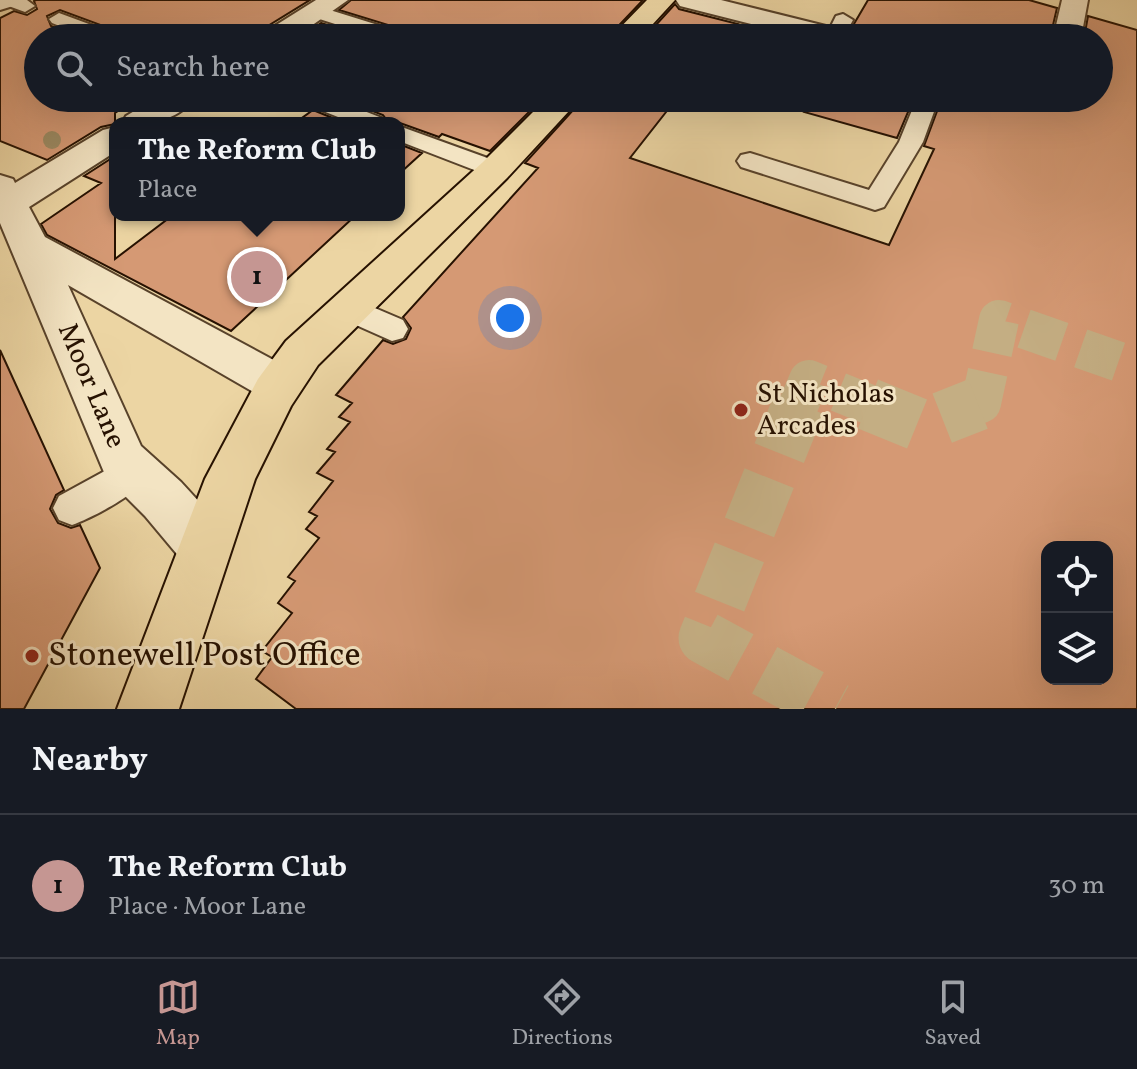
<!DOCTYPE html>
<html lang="en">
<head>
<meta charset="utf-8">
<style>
  body { margin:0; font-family:Vollkorn,serif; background:#20242c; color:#f1f3f6 }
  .controls { position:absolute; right:24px; bottom:24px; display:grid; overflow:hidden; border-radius:16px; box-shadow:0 8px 32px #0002 }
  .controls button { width:72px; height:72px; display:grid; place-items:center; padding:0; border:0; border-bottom:2px solid #363941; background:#171b24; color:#f1f3f6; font:40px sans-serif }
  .you { position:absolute; left:510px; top:318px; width:28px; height:28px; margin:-20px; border:6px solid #fff; border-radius:50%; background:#1a73e8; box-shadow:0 0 0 12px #1a73e833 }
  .badge { display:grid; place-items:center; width:52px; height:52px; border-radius:50%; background:#c59692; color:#111; font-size:26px; font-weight:700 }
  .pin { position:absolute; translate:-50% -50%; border:4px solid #fff; box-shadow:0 2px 8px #0006 }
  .popup { position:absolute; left:109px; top:117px; width:296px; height:104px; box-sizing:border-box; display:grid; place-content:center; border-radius:16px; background:#171b24; filter:drop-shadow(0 2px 6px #0005); font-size:26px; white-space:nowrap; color:#9ea1a6 }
  .popup b { font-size:30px; color:#f1f3f6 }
  .popup::after { content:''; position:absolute; left:50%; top:100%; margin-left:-16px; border:16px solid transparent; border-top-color:#171b24 }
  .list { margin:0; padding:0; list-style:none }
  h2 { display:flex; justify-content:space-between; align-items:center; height:104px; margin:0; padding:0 32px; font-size:34px }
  h2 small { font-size:26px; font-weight:400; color:#9ea1a6 }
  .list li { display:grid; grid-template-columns:52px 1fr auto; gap:24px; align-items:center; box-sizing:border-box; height:144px; padding:0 32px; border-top:2px solid #363941 }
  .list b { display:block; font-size:30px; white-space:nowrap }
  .list p { margin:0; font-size:26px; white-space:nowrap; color:#9ea1a6 }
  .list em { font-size:26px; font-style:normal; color:#9ea1a6 }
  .icon { flex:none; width:44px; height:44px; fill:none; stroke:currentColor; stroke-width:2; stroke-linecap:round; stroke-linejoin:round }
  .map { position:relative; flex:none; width:1137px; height:709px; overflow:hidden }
  .search { position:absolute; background:#171b24; box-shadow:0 8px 32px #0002; left:24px; right:24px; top:24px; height:88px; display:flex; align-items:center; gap:20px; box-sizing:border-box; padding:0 28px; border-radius:44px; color:#9ea1a6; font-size:30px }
  .sheet { height:248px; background:#171b24 }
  nav { display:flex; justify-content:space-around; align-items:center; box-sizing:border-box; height:112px; border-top:2px solid #363941; background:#171b24; font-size:22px; color:#9ea1a6 }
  nav a { display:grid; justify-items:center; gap:4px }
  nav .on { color:#c59692 }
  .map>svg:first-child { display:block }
  .building { fill:#d59974; stroke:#261101; stroke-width:2; fill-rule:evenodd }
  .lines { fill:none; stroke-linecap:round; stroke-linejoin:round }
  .street-tunnel-far1 { stroke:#c4ae83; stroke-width:40; stroke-dasharray:40 20; stroke-linecap:butt }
  .street-tunnel { stroke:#c4ae83; stroke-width:53; stroke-dasharray:53 27; stroke-linecap:butt }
  .lane-casing { stroke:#58422a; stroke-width:4 }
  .street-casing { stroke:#58422a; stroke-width:4 }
  .primary-casing { stroke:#261101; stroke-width:4 }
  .lane { fill:#f3e4c3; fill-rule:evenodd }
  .street { fill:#f3e4c3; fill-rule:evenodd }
  .primary { fill:#ecd5a3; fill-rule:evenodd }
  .tree { fill:#9b8a63 }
  .poi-dot { fill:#8f2418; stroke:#f3e4c3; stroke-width:3 }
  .labels { text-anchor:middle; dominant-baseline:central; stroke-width:6; stroke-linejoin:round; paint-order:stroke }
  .street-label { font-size:28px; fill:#261101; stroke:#f3e4c3 }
  .poi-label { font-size:28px; fill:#261101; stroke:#f3e4c3; text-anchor:start }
  .near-poi-label { font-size:34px; fill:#261101; stroke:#f3e4c3; text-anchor:start }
</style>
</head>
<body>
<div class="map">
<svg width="1137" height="709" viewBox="0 0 1137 709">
  <rect width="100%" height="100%" fill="#ecd5a3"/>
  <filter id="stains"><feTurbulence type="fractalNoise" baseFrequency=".0025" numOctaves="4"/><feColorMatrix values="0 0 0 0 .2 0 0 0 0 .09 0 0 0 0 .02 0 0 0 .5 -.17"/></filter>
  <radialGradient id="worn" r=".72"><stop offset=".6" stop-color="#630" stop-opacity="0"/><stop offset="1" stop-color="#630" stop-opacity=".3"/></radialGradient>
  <path class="building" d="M36 0H310L263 29 258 38H122L117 31 60 10 47 16 51 26 82 38H38V98H138L115 113V124L101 127 47 160 0 141V18L14 11 27 15 37 9 34 1Z
    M351 0H643L607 38H413L408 31 339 10Z
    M868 0H1029L1057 8 1050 38H857L851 29Z
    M675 4 679 9 738 24 726 38H644Z
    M1088 16 1137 30V709H296L256 679 272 657 262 651 292 613 278 603 295 581 288 577 319 538 306 529 317 516 309 512 333 481 317 473 335 452 327 449 350 422 339 417 352 403 336 395 383 340 393 344 406 339 411 328 403 317 538 168 525 163 584 98H677L630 158 889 245 934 149 924 146 942 98H1099V38H1084ZM1047 547H1107V679H1047Z
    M321 23 369 38H299Z
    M339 98H543L490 151 442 134 439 137 400 123H389L383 115Z
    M812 98H914L897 138 804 112Z
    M313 110 345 123H295Z
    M399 144 422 153 399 174Z
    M115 156V259L173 215H356L231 331 47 235 41 224 101 183 84 176Z
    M0 350 64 490 56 495 50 509 58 523 71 528 80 525 100 568 24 709H0Z"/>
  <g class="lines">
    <path class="street-tunnel-far1" d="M798 406 809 380 873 406
      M973 406 981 403 999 320 1137 368"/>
    <path class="street-tunnel" d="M799 404 705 638 836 709
      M868 404 922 426 978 404"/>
    <g class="lane-casing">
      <path id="lane" d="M0 0H27L35 6 25 12 3 4Z
        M317 6 407 34 410 38H379L310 16 307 12 310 8Z
        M59 13 116 34 119 38H90L52 23 49 19Z
        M843 14 853 20 843 38H825L836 16Z
        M300 98H331L382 118 386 123H353L303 103Z
        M917 98H939L923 142 884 207 875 210 866 207 741 167 737 161 741 155 750 153 869 190 899 142Z
        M399 126 504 164 508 170 504 176 495 178 399 141Z
        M349 297 403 320 408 329 403 338 392 341 338 317 334 309 338 301Z
        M134 455 147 459 152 471C142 492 94 517 72 525L59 520 53 508 59 496Z"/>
    </g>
    <g class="street-casing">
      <path id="street" d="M0 0H17L13 6 0 10Z
        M316 0H348L294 38H261L265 32Z
        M676 0H721L850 32 854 38H806L680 6Z
        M1062 0H1088L1081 38H1053Z
        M156 98H194C176 123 149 123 122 123L126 116Z
        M115 127V152L29 207 45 237 294 371 301 384 294 397 278 403 262 397 68 285 141 446 181 482 224 529 232 547 224 565 205 573 186 565 145 516 106 477 0 223V175L13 179 15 183 103 130Z"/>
    </g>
    <g class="primary-casing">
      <path id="primary" d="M647 0H675L640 38H610Z
        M547 98H581L507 178 318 365 291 406 255 479 179 709H117L205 479 258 379 286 341 483 162Z"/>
    </g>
    <use href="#lane" class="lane"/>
    <use href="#street" class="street"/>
    <use href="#primary" class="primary"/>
  </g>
  <circle class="tree" cx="52" cy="140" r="9"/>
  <g class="poi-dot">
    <circle cx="741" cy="410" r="8"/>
    <circle cx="32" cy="656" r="8"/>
  </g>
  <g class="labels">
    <g class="street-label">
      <text transform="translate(91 386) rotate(67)">Moor Lane</text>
    </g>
    <g class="poi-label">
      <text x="757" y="394">St Nicholas<tspan x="757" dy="32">Arcades</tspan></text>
    </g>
    <g class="near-poi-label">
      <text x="48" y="656">Stonewell Post Office</text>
    </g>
  </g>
  <rect width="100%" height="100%" filter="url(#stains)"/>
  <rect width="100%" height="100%" fill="url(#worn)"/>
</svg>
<div class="controls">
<button><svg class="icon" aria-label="locate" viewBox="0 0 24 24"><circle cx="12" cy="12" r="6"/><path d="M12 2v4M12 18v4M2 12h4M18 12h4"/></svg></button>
<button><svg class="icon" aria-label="layers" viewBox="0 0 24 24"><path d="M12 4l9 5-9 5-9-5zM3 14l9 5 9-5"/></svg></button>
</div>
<div class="you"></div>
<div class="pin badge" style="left:257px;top:277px">1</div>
<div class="popup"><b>The Reform Club</b>Place</div>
<div class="search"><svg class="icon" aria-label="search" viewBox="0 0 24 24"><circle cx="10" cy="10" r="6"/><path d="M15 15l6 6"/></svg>Search here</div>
</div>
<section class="sheet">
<h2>Nearby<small></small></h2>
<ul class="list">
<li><span class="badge">1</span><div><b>The Reform Club</b><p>Place · Moor Lane</p></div><em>30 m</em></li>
</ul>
</section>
<nav>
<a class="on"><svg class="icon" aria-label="map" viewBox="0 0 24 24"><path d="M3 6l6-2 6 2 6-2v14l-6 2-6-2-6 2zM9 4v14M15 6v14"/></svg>Map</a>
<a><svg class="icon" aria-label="directions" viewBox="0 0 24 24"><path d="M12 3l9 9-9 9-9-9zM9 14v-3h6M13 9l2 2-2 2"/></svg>Directions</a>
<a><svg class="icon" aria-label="saved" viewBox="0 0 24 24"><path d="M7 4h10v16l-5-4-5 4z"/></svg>Saved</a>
</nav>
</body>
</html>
